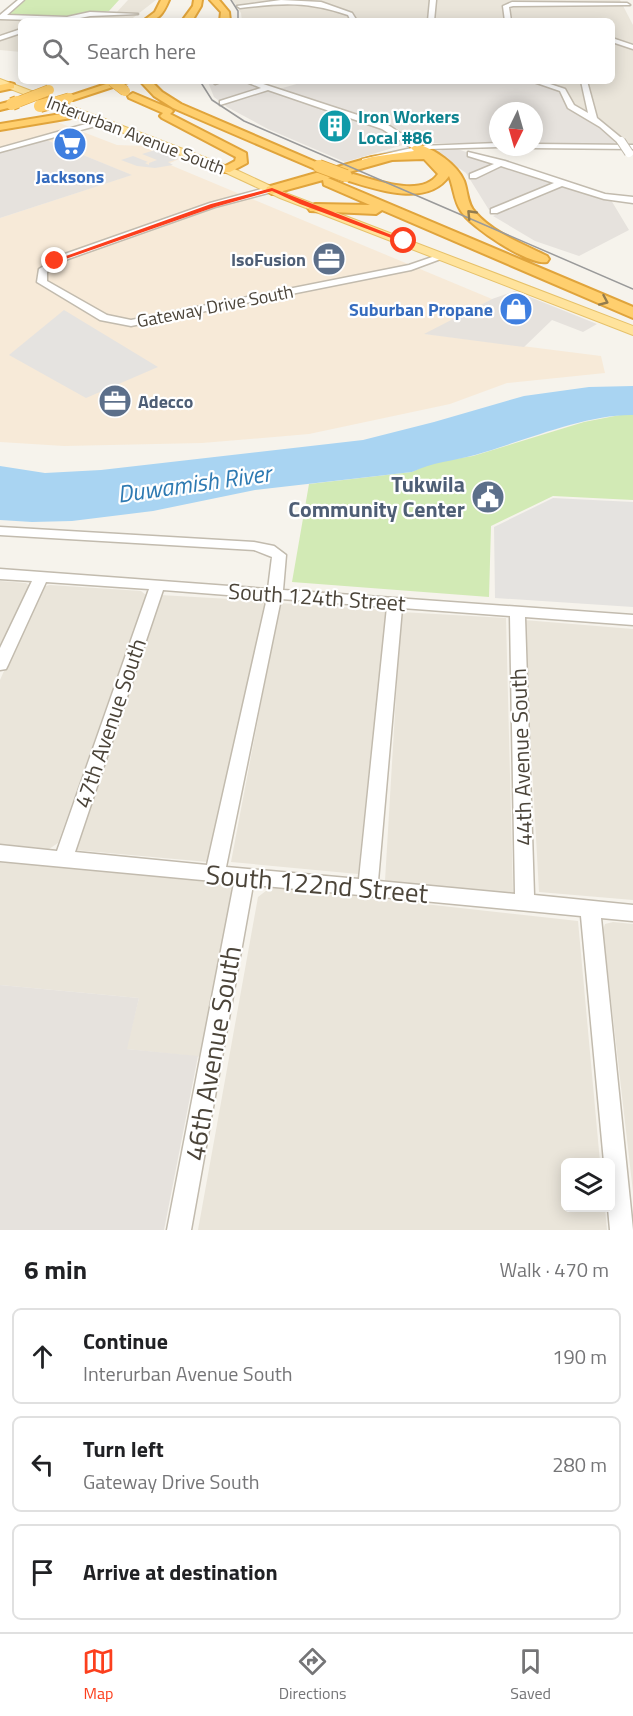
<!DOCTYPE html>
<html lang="en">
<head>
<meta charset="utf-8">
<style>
  body { margin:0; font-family:"Titillium Web",sans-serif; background:#f2f2f2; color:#202124 }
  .controls { position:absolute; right:18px; bottom:18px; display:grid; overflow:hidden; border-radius:9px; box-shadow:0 3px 15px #0003 }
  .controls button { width:54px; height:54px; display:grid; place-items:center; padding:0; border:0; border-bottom:2px solid #e0e0e0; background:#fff; color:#202124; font:30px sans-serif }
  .compass { position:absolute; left:489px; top:102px; width:54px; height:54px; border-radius:50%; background:#fff; box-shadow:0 3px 15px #0003; rotate:185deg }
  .stop { position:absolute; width:18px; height:18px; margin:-14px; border:4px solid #fc3f1d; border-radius:50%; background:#fff }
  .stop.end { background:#fc3f1d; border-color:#fff; box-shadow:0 2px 6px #0008 }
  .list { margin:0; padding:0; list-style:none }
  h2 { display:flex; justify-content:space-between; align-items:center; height:78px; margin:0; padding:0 24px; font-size:26px }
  h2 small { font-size:20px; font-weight:400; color:#757577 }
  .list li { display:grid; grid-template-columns:39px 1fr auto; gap:18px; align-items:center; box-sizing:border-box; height:96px; margin:0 12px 12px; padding:0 12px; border:2px solid #e0e0e0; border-radius:9px }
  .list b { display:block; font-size:22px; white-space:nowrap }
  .list p { margin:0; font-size:20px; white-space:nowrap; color:#757577 }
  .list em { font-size:20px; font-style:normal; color:#757577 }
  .icon { flex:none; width:33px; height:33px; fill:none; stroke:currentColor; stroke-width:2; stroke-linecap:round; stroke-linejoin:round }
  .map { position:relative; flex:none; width:633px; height:1230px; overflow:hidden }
  .search { position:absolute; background:#fff; box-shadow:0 3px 15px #0003; left:18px; right:18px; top:18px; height:66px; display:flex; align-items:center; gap:15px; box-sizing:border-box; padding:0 21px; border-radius:9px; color:#757577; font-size:22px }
  .sheet { height:402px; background:#fff }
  nav { display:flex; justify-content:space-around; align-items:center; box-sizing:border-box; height:84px; border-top:2px solid #e0e0e0; background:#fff; font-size:16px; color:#757577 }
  nav a { display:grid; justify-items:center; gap:3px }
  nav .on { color:#fc3f1d }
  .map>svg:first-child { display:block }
  .residential { fill:#eae5da }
  .commercial { fill:#f7ead8 }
  .industrial { fill:#e6e2dd }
  .green { fill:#d2eab5 }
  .parking { fill:#e5e3e0 }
  .water { fill:#a9d4f2 }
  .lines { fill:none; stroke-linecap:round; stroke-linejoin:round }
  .minor-casing { stroke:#c2bbae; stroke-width:3 }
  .major-casing { stroke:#e6c16a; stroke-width:2 }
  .highway-casing { stroke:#e0a43c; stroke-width:4 }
  .minor { fill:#fff; fill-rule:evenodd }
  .major { fill:#ffe39c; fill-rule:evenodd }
  .highway { fill:#ffcf6e; fill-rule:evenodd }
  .tram { stroke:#9a9a9a; stroke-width:1.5 }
  .minor-bridge-casing { stroke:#c2bbae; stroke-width:10; stroke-linecap:butt }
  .highway-bridge-far1-casing { stroke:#e0a43c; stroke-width:11; stroke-linecap:butt }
  .highway-bridge-casing { stroke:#e0a43c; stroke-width:14; stroke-linecap:butt }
  .minor-bridge { stroke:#fff; stroke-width:8 }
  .highway-bridge-far1 { stroke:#ffcf6e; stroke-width:10 }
  .highway-bridge { stroke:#ffcf6e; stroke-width:12 }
  .oneway { stroke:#937c4e }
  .route { fill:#fc3f1d }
  .labels { text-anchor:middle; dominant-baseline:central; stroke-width:4.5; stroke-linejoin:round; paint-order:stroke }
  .far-culture-label { font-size:18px; font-weight:bold; fill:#0d838f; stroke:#fff; text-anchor:start }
  .far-street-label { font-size:18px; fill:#4b4439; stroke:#fff }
  .far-shop-label { font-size:18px; font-weight:bold; fill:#366cbe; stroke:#fff }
  .far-service-label { font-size:18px; font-weight:bold; fill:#4e5e75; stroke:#fff; text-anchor:end }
  .service-label { font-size:22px; font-weight:bold; fill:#4e5e75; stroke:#fff; text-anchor:end }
  .street-label { font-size:22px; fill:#4b4439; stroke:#fff }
  .water-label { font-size:24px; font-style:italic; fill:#2e7ab2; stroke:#fff }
  .near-street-label { font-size:27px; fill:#4b4439; stroke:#fff }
</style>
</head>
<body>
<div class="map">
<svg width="633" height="1230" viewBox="0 0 633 1230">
  <rect width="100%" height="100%" fill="#f6f3ec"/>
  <path class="residential" d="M128 0H156L129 21H21V52L0 50V39L6 37 0 34V18L69 19 116 13Z
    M232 0H280L320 4 348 14 352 19 351 21H242L241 13Z
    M287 0H620L633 25V145H630L609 126 579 109 572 103 569 93 565 90 537 81H612V21H356L352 14 330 5Z
    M0 581 26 583 30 586 0 649Z
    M50 585 141 591 146 595 58 843 49 849 0 844V680L41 587Z
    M160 595 266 601 208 862 75 850Z
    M280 603 386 610 358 874 231 862Z
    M401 612 506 618 513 893 385 881Z
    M524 620 633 629V900L539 892Z
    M0 862 235 882 202 1057 126 1049 139 998 0 985Z
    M271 887 578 921 600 1162H566V1208H605L607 1230H198L258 897Z
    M613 922 633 924V1192L603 930 605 924Z"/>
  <path class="commercial" d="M57 122 117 145 144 146 179 159 168 164 492 299 426 334 601 356 605 373 507 383 450 404 309 434 202 443 64 446 0 442V218L131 175 40 137 0 147V132Z"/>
  <path class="industrial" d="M225 81H243L366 123 387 132 403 145 345 162 268 129 227 107 214 97 208 82Z
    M307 81 329 83 336 81 347 84 360 81H530L561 91 566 103 603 129 618 146 534 144V111H498V143H414L398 129 279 89Z
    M44 139 132 175 0 218V151Z
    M452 147 554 183 489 210 466 173 436 152Z
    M563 185 611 200 629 230 579 256 535 241 493 216Z
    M515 291 597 324 583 332 552 320 524 347 424 334 492 299Z
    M0 985 139 998 127 1049 198 1056 164 1230H0Z"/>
  <path class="green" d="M24 0H119L109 11 64 18 6 16Z
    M620 415H633V500L553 496 491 526 489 597 292 582 309 484 412 472 430 463 473 456 584 422Z"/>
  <path class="parking" d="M155 150 178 159 168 162 173 165 155 168 137 166 121 160 133 156 148 162 145 163 149 165V163L157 160 142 154Z
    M64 310 158 367 86 398 9 355Z
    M553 498 633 502V607L495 598 494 527Z"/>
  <path class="water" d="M633 386V415C586 414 521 442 475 455 453 461 433 462 412 472L255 490 153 511 72 521 32 522 0 520V466L45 473 101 470 363 440 434 422 524 396 589 387Z"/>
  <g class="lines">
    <g class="minor-casing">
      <path id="minor" d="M18 0H24L7 15 67 17 90 12 138 14 90 16 65 21 0 19V15Z
        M281 0 321 2 352 13 357 21H351L348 15C306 1 283 3 240 8L237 6Z
        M430 0H436L434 21H428Z
        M512 2 627 3 630 5 513 6 509 7 511 21H505L503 6Z
        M21 29V33L0 40V36Z
        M612 38 633 45V49L612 42Z
        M212 81H223L215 84Z
        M244 81H254L388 125 420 146 498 143 499 147 428 149 362 163V159L412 148 382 129 268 90 220 105V101L261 88Z
        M531 81H541L565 89 574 105 588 113 581 81H587L597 118 625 141 618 143 600 127 568 108 560 91Z
        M100 120 104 122 103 124 0 152V148Z
        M534 144 633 145V149L531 148 534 147Z
        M468 152 505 161 605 194 633 197V203L604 199 562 186 497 213H491V209L554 183 501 166 476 178H470V174L494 164 468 156Z
        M284 183 287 184V188L215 207 68 259 47 272V281L107 315 131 320 409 265 441 254 446 257 411 270 131 326 100 320 37 282 39 269 62 255 210 203Z
        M0 527 254 542 274 546 286 555 283 590 633 615V625L525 617 534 895 633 905V921L601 918 633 1230H610L608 1208H610V1162H604L581 916 253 885 191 1230H167L234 883 0 861V845L57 851 149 589 46 582 8 665 6 669 0 670V648L32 581 0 579V569L268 589 272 557 254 550 0 535ZM163 590 267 598 207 865 75 852ZM281 599 387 607 359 879 226 867ZM402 608 510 616 515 894 378 881Z"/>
    </g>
    <g class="major-casing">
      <path id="major" d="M0 79 230 167 288 194 633 326V335L280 198 222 171 0 85Z"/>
    </g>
    <g class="highway-casing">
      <path id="highway" d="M161 0H169C163 14 159 21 143 21L155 12Z
        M194 0H202L201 6 192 21H182L193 6Z
        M210 0H219L229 12 230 21H220L221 12Z
        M115 81H131L73 100H65L64 98Z
        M140 81H151L162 92 181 104 325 166 323 169H315L173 108 154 96Z
        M10 83 14 84V88L0 91V85Z
        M133 93 171 109 173 111 170 114 246 153 247 163 230 172H222L220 169 235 161 236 157 162 118 160 116 163 113 129 98 128 96Z
        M12 101 17 104 16 106 0 110V104Z
        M79 111 83 112V116L0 130V124Z
        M417 144C434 149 457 164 464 181 468 192 467 204 475 212 493 233 523 244 547 256L549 259 547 262C530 266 470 227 461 211 454 201 454 188 449 176 428 207 377 190 349 181L347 178 353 174C375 180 422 198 438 174L424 159 392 160 328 178 633 307V318L382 210 376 214 310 211 308 208 315 204 370 205 324 185 323 180 272 194 266 190 267 187 372 157 414 151 411 148Z"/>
    </g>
    <use href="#minor" class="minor"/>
    <use href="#major" class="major"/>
    <use href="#highway" class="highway"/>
    <path class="tram" d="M231 0 238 11V21
      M200 81 212 100 244 121 633 289"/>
    <g class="minor-bridge-casing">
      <path id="minor-bridge" d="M621 141 629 153"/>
    </g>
    <g class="highway-bridge-far1-casing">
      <path id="highway-bridge-far1" d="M112 81 125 91
        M13 104 49 90
        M49 104 69 98"/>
    </g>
    <g class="highway-bridge-casing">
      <path id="highway-bridge" d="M12 104 17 102
        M40 106 54 102
        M319 166 346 176"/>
    </g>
    <use href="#minor-bridge" class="minor-bridge"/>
    <use href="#highway-bridge-far1" class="highway-bridge-far1"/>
    <use href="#highway-bridge" class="highway-bridge"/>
  </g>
  <defs><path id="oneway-chevron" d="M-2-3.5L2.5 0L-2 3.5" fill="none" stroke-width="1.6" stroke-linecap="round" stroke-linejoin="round" transform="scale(1.5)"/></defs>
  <g class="oneway">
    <use href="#oneway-chevron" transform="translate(471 214) rotate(-134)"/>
    <use href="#oneway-chevron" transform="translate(604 301) rotate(24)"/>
  </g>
  <path class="route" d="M272 188 407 241 402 242 300 204 272 191 215 207 57 262 52 261 211 204Z"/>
  <defs>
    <g id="building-disc" transform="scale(1.725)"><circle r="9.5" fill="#0f9aa8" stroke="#fff"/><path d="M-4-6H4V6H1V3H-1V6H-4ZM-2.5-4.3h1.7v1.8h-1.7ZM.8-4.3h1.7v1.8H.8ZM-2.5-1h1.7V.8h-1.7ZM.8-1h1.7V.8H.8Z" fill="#fff"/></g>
    <g id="supermarket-disc" transform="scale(1.725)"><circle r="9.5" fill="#3f7fe0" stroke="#fff"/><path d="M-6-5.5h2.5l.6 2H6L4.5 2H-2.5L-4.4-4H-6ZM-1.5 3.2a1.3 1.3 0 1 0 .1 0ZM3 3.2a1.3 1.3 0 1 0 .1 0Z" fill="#fff"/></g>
    <g id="office-disc" transform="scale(1.725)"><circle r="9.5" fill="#5c6f8a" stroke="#fff"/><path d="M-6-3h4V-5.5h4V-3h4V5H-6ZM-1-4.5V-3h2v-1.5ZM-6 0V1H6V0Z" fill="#fff"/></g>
    <g id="shop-disc" transform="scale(1.725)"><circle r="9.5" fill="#3f7fe0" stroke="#fff"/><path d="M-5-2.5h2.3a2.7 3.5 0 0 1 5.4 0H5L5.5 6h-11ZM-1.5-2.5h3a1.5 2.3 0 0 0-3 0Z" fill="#fff"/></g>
    <g id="civic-disc" transform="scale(1.725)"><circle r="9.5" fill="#5c6f8a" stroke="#fff"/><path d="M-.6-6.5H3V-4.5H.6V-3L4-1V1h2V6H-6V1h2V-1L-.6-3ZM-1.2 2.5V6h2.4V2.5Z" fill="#fff"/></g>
  </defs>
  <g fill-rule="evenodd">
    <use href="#building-disc" x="335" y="126"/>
    <use href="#supermarket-disc" x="70" y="144"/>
    <use href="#office-disc" x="329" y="259"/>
    <use href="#shop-disc" x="516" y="309"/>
    <use href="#office-disc" x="115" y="401"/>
    <use href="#civic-disc" x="488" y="497"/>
  </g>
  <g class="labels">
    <g class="far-culture-label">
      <text x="358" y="116">Iron Workers<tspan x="358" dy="21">Local #86</tspan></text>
    </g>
    <g class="far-street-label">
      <text transform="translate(136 135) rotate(21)">Interurban Avenue South</text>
      <text transform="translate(215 306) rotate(-11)">Gateway Drive South</text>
    </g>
    <g class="far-shop-label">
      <text x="70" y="176">Jacksons</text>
      <text x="493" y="309" text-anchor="end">Suburban Propane</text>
    </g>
    <g class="far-service-label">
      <text x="306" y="259">IsoFusion</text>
      <text x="138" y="401" text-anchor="start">Adecco</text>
    </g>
    <g class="service-label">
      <text x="465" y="484">Tukwila<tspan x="465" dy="25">Community Center</tspan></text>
    </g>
    <g class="street-label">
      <text transform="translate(317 597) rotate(4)">South 124th Street</text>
      <text transform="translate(110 723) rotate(-71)">47th Avenue South</text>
      <text transform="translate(521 757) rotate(-92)">44th Avenue South</text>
    </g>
    <g class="water-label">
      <text transform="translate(194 483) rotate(-8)">Duwamish River</text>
    </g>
    <g class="near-street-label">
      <text transform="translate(317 883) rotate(5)">South 122nd Street</text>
      <text transform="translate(212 1053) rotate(-80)">46th Avenue South</text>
    </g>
  </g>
</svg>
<div class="controls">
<button><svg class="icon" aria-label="layers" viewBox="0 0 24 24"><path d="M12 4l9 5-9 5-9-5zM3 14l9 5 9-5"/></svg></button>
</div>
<svg class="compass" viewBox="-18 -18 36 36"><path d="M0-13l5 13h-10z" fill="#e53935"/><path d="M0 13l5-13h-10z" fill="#757577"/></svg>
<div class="stop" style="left:404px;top:241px"></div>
<div class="stop end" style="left:55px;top:261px"></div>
<div class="search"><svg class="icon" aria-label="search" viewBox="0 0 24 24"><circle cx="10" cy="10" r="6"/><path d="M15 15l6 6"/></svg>Search here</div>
</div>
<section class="sheet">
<h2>6 min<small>Walk · 470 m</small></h2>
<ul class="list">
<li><svg class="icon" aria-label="ahead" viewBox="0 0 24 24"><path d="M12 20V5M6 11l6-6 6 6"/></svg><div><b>Continue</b><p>Interurban Avenue South</p></div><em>190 m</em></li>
<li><svg class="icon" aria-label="left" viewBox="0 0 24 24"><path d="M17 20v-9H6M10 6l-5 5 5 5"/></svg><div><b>Turn left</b><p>Gateway Drive South</p></div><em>280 m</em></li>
<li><svg class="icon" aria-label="arrive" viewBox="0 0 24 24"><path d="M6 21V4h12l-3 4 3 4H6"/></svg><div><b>Arrive at destination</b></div></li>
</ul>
</section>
<nav>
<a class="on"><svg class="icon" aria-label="map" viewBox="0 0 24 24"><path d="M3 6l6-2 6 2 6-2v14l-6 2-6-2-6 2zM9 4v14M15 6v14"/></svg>Map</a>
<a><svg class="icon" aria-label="directions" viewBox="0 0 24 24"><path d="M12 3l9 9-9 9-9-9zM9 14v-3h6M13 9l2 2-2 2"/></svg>Directions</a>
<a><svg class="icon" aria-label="saved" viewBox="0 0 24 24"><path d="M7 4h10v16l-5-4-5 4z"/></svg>Saved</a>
</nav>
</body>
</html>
